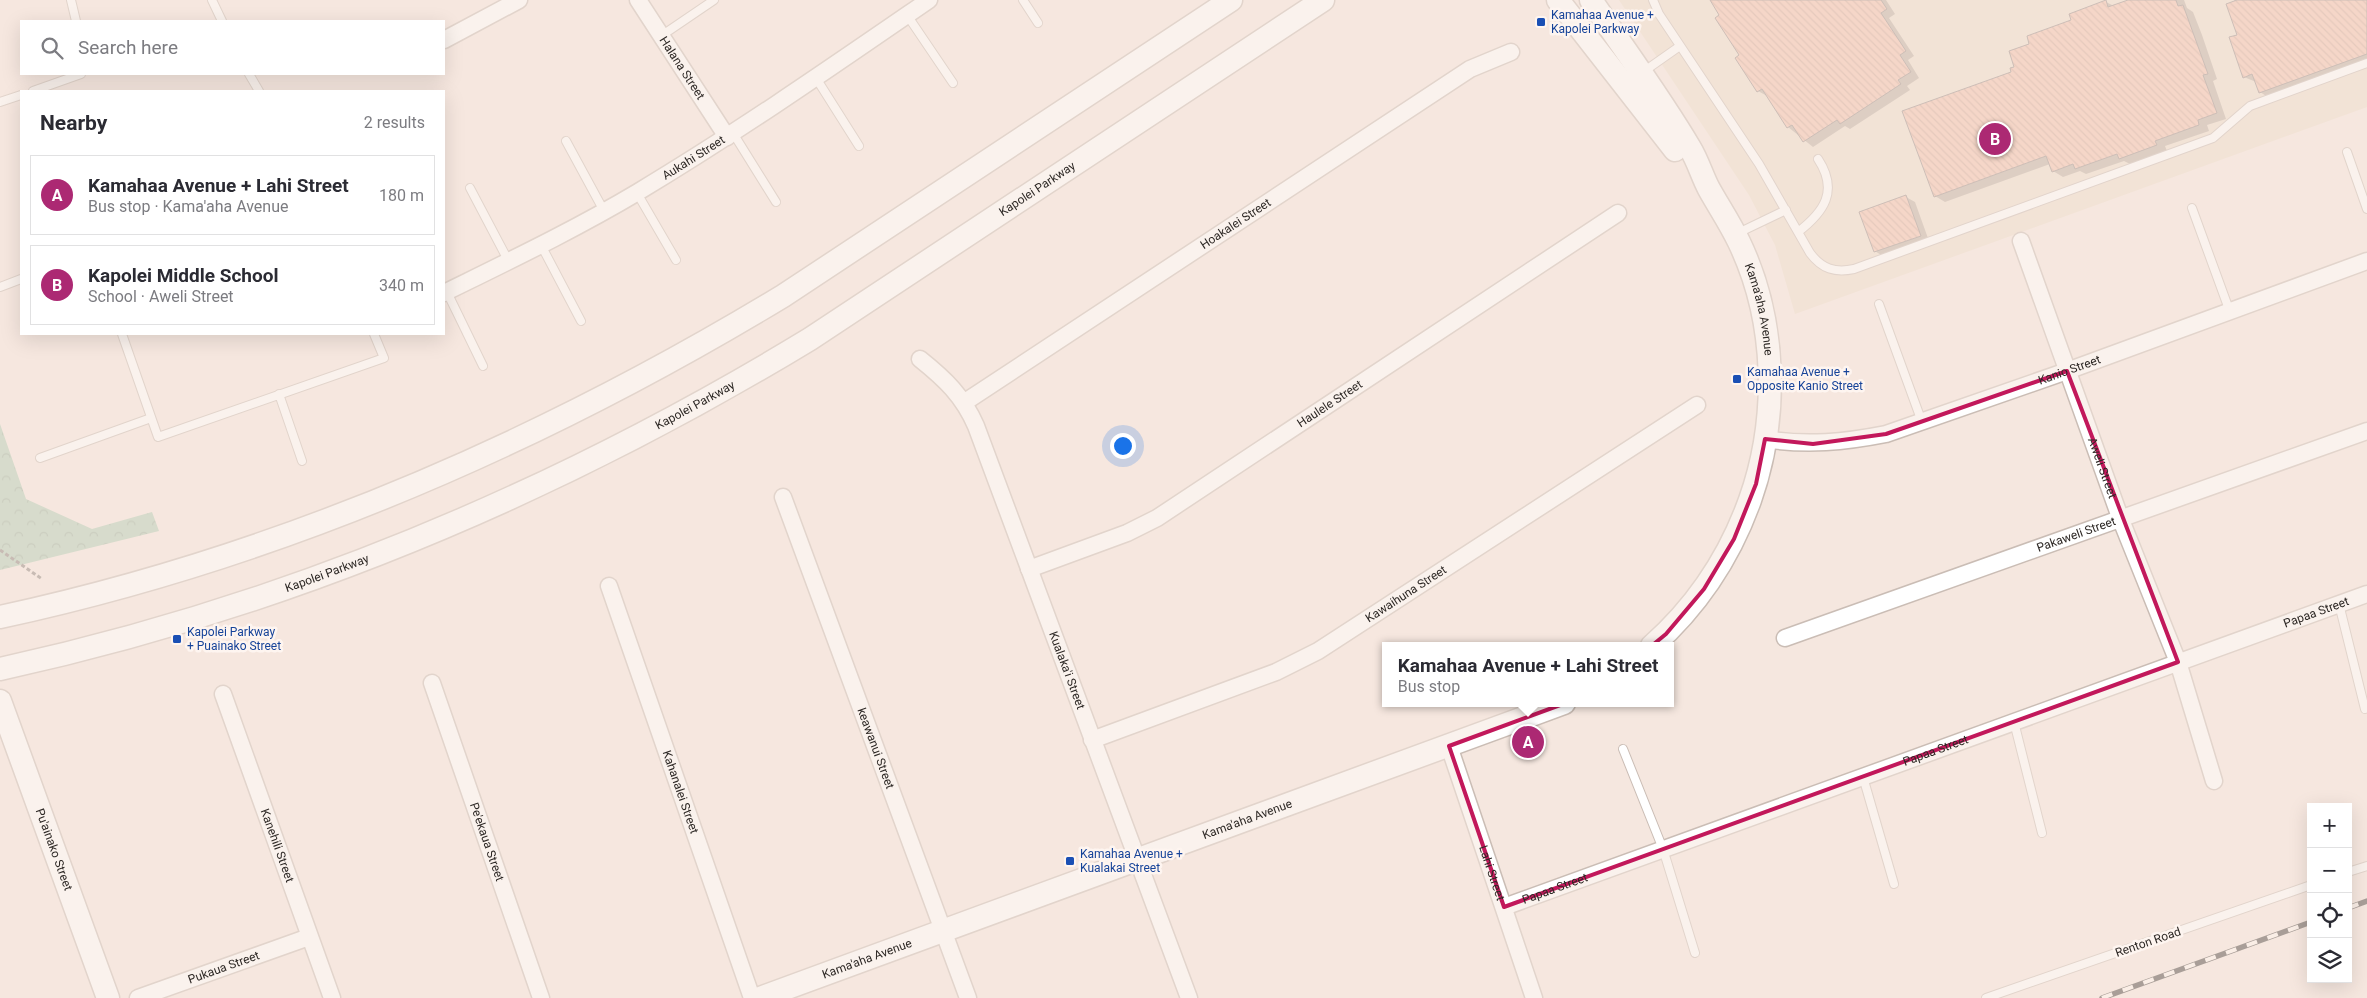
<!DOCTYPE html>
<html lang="en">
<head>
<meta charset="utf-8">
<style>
  body { margin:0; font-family:Roboto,sans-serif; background:#f2f2f3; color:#2b2b33 }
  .controls { position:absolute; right:15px; bottom:15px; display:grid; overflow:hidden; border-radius:0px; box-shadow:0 5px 20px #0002 }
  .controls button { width:45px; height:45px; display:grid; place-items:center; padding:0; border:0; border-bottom:1px solid #e1e1e2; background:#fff; color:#2b2b33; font:25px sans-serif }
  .you { position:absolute; left:1122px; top:445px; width:18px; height:18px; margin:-12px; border:4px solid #fff; border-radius:50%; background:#1a73e8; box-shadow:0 0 0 8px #1a73e833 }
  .badge { display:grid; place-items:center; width:32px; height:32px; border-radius:50%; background:#ac2973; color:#fff; font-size:16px; font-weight:700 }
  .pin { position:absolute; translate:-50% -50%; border:2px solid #fff; box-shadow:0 1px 5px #0006 }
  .popup { position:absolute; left:1382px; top:642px; width:292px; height:65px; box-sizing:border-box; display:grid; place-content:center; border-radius:0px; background:#fff; filter:drop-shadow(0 1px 4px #0005); font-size:16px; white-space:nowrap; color:#7c7c81 }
  .popup b { font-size:19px; color:#2b2b33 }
  .popup::after { content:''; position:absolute; left:50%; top:100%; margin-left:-10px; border:10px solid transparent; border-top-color:#fff }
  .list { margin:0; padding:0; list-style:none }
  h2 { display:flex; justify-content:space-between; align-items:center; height:65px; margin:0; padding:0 20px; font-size:21px }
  h2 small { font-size:16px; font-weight:400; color:#7c7c81 }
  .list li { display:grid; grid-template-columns:32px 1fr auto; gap:15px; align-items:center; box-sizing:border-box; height:80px; margin:0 10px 10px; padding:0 10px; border:1px solid #e1e1e2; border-radius:0px }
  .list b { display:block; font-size:19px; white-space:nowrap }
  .list p { margin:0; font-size:16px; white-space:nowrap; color:#7c7c81 }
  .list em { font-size:16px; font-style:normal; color:#7c7c81 }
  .icon { flex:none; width:28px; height:28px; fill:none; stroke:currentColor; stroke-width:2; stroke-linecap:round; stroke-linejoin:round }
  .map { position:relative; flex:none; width:2367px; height:998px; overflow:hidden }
  .search { position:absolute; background:#fff; box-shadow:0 5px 20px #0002; left:20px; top:20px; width:425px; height:55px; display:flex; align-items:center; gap:12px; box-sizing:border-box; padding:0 18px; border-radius:0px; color:#7c7c81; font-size:19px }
  .panel { position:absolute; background:#fff; box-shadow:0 5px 20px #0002; left:20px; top:90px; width:425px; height:245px; border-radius:0px }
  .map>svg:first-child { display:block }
  .education { fill:#edc }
  .park { fill:url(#park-crowns) }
  .shadow { fill:#0003 }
  .building { fill:url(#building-back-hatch); stroke:#9b8d88 }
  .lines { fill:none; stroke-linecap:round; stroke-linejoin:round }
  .lane-casing { stroke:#cabdb5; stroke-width:10 }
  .street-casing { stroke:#cabdb5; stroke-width:19 }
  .secondary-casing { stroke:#cabdb5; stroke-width:25 }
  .path { stroke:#908681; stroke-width:3; stroke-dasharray:4 2.5; stroke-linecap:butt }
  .lane { stroke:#fff; stroke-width:8 }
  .street { stroke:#fff; stroke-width:16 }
  .secondary { stroke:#fff; stroke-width:22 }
  .rail-casing { stroke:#4d4643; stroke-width:5.5 }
  .rail { stroke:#fef5f0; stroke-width:4; stroke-dasharray:11; stroke-linecap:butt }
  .marked { fill:none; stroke:#c2185b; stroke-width:4; stroke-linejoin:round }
  .transit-dot { fill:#1a4fb4; stroke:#fef5f0; stroke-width:2 }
  .labels { text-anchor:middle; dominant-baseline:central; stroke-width:5; stroke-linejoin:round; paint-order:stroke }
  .transit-label { font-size:12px; fill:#164399; stroke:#fef5f0; text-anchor:start }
  .street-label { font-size:12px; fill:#2d2825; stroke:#fef5f0 }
</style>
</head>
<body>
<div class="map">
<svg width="2367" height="998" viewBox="0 0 2367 998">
  <defs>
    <pattern id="park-crowns" width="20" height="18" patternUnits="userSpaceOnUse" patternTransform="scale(1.25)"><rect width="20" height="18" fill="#b1ccb5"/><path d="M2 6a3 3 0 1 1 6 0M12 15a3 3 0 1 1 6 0" fill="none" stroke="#99af9c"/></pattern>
    <pattern id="building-back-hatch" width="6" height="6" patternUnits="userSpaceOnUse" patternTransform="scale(1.25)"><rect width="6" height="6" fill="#f4c1ad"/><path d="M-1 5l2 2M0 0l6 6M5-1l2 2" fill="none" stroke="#d2a695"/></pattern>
  </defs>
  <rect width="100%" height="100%" fill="#f5e7df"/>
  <path class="education" d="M1619 0H2367V107L1795 314 1775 245 1749 195Z"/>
  <path class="park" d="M0 424 26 499 92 529 152 512 159 531 0 570Z"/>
  <path class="shadow" d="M1711 0H1886L1895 14 1889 18 1914 56 1908 60 1919 78 1907 86 1910 90 1850 129 1845 126 1813 147 1788 127 1767 96 1758 91 1721 15Z
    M2132 0H2184L2187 8 2193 12 2202 35 2217 79 2213 81 2226 119 2207 125 2209 131 2165 146 2167 151 2130 164 2124 161 2086 174 2080 171 2063 177 2053 171 2050 164 1945 202 1935 196 2031 45 2106 2 2114 6Z
    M2234 0H2367V64L2271 99 2260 92 2256 82 2244 77Z
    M1906 197 1915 202 1929 241 1884 257 1875 251Z"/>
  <path class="building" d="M1710 0H1881L1887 9 1881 13 1906 51 1900 55 1911 72 1898 80 1901 84 1840 124 1837 120 1803 142 1792 125 1787 128 1762 89 1757 92 1735 58 1739 55 1715 18 1719 15Z
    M2106 0 2108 7 2128 0H2176L2178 6 2183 5 2208 74 2203 75 2217 113 2198 120 2199 125 2155 141 2157 145 2119 159 2117 154 2075 169 2073 164 2052 172 2046 156 1934 197 1902 111 2011 72 2010 68 2014 67 2009 51 2029 44 2027 36 2071 20 2069 14Z
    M2237 0H2367V54L2259 93 2252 74 2243 78 2229 37 2237 35 2226 4Z
    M1906 195 1921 236 1874 252 1859 212Z"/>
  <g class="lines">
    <g class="lane-casing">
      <path id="lane" d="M71 0 76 21
        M212 0 222 21
        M1023 0 1038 23
        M1653 0 1659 14 1759 164 1810 253C1822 269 1835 273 1854 269L2213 138 2250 106 2367 63
        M907 15 953 83
        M661 36 714 0
        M1643 72 1680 46
        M249 74 259 91
        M816 78 859 146
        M33 91 81 74
        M0 102 21 95
        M733 133 776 202
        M566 141 604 211
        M2347 152 2367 209
        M470 188 509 262
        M637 193 676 260
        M2192 208 2230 312
        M1798 232C1824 212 1839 191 1818 159
        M1736 234 1786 210
        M541 245 581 321
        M0 287 21 279
        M447 292 483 366
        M1879 304 1922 422
        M122 334 158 437 384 358 374 334
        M279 394 302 461
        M40 458 151 418
        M2339 604 2365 709
        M2014 722 2042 833
        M1623 749 1663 849 1695 953
        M1863 777 1894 884
        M2348 872 2367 866
        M1986 998 2311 885"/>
    </g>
    <g class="street-casing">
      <g id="street">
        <path id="s1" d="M638 0 727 137"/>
        <path d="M444 40 519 0"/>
        <path id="s2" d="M2021 241 2121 520 2178 662 2214 781"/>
        <path id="s3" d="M444 293C509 261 576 229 638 192 738 132 833 66 929 0"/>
        <path id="s4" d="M920 359C945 379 963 396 976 426L1189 998"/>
        <path id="s5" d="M965 402 1470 69 1511 52"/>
        <path id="s6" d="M1765 439C1807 446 1845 442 1886 434L2067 371 2367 261"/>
        <path id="s7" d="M783 497 968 998"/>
        <path id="s8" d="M1029 569 1127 533 1157 518 1618 213"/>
        <path id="s9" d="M609 586 752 998"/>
        <path id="s10" d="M1785 638 2367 431"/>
        <path id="s11" d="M432 683 541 998"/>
        <path id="s12" d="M223 694 332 998"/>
        <path id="s13" d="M1092 740 1276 672 1318 651 1697 405"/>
        <path id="s14" d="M1449 746 1534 998"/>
        <path id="s15" d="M1504 907 2367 594"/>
        <path id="s16" d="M138 998 309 937"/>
      </g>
    </g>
    <g class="secondary-casing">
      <g id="secondary">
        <path d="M1558 0 1675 150"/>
        <path id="s17" d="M1591 0C1624 49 1660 97 1690 148 1698 161 1702 176 1709 189 1719 207 1730 223 1739 242 1777 321 1779 418 1750 500 1730 556 1697 606 1652 646"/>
        <path d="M0 617C278 557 540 443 783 296L1231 0"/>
        <path id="s18" d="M0 669C289 606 558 492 810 339L1323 0"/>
        <path id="s19" d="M0 701 108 998"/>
        <path id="s20" d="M760 998 1564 703"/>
      </g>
    </g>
    <path class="path" d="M0 550 42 579"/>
    <use href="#lane" class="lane"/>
    <use href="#street" class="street"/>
    <use href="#secondary" class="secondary"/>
    <g class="rail-casing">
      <path id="rail" d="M2348 908 2367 901
        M2102 998 2311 922"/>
    </g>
    <use href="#rail" class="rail"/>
  </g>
  <path d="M0 0H2367V998H0ZM2067 371 2178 662 1504 907 1449 746 1571 701 1621 671 1666 634 1704 589 1734 539 1756 484 1765 439 1813 444 1886 434Z" fill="#f5e7df" fill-opacity=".55" fill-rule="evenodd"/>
  <path class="marked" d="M2067 371 2178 662 1504 907 1449 746 1571 701 1621 671 1666 634 1704 589 1734 539 1756 484 1765 439 1813 444 1886 434Z"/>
  <g class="transit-dot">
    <rect x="1536" y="17" width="10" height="10" rx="2.5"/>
    <rect x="1732" y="374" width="10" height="10" rx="2.5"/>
    <rect x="172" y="634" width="10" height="10" rx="2.5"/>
    <rect x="1065" y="856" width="10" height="10" rx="2.5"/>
  </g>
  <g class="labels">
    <g class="transit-label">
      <text x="1551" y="15">Kamahaa Avenue +<tspan x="1551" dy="14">Kapolei Parkway</tspan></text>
      <text x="1747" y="372">Kamahaa Avenue +<tspan x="1747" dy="14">Opposite Kanio Street</tspan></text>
      <text x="187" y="632">Kapolei Parkway<tspan x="187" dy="14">+ Puainako Street</tspan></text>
      <text x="1080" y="854">Kamahaa Avenue +<tspan x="1080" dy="14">Kualakai Street</tspan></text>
    </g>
    <g class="street-label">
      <text stroke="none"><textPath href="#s1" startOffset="81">Halana Street</textPath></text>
      <text stroke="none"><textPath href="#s3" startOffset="284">Aukahi Street</textPath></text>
      <text stroke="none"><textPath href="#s18" startOffset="1151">Kapolei Parkway</textPath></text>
      <text stroke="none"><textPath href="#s5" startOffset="324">Hoakalei Street</textPath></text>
      <text stroke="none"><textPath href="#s17" startOffset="355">Kama'aha Avenue</textPath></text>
      <text stroke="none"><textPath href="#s6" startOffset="316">Kanio Street</textPath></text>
      <text stroke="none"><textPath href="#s8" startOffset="345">Haulele Street</textPath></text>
      <text stroke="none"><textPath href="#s18" startOffset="746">Kapolei Parkway</textPath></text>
      <text stroke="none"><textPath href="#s2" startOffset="241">Aweli Street</textPath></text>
      <text stroke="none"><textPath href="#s10" startOffset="309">Pakaweli Street</textPath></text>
      <text stroke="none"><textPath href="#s18" startOffset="341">Kapolei Parkway</textPath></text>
      <text stroke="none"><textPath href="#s13" startOffset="348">Kawaihuna Street</textPath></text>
      <text stroke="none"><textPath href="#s15" startOffset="864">Papaa Street</textPath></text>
      <text stroke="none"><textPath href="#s4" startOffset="349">Kualaka'i Street</textPath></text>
      <text stroke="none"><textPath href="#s7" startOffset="268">keawanui Street</textPath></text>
      <text stroke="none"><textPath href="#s15" startOffset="459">Papaa Street</textPath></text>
      <text stroke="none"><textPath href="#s9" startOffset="218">Kahanalei Street</textPath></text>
      <text stroke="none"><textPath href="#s20" startOffset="519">Kama'aha Avenue</textPath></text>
      <text stroke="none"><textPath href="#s11" startOffset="168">Pe'ekaua Street</textPath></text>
      <text stroke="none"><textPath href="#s12" startOffset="161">Kanehili Street</textPath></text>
      <text stroke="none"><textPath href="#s19" startOffset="158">Pu'ainako Street</textPath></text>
      <text stroke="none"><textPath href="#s14" startOffset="134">Lahi Street</textPath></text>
      <text stroke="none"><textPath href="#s15" startOffset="54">Papaa Street</textPath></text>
      <text transform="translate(2148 942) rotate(-19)">Renton Road</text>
      <text stroke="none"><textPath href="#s20" startOffset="114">Kama'aha Avenue</textPath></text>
      <text stroke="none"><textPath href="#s16" startOffset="91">Pukaua Street</textPath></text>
    </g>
  </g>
</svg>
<div class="controls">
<button>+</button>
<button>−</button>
<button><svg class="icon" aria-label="locate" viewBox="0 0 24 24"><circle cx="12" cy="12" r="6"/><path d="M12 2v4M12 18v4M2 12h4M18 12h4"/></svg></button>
<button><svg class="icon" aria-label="layers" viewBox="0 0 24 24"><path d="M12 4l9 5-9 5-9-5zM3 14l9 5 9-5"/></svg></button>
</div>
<div class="you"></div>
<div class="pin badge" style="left:1528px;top:742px">A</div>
<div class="popup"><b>Kamahaa Avenue + Lahi Street</b>Bus stop</div>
<div class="pin badge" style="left:1995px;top:139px">B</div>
<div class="search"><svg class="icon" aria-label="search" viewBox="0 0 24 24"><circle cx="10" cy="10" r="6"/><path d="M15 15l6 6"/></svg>Search here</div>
<section class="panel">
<h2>Nearby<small>2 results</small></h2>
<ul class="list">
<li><span class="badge">A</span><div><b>Kamahaa Avenue + Lahi Street</b><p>Bus stop · Kama'aha Avenue</p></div><em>180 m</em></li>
<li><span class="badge">B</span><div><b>Kapolei Middle School</b><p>School · Aweli Street</p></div><em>340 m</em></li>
</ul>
</section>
</div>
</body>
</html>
